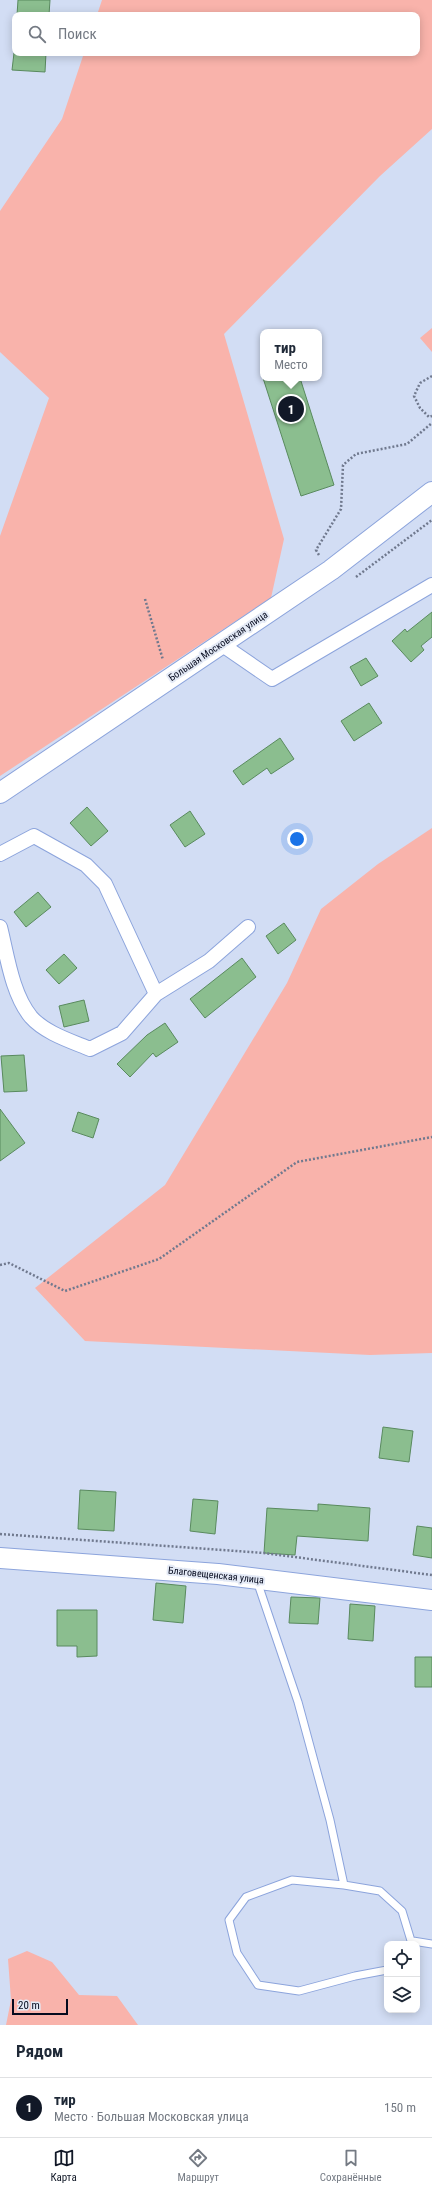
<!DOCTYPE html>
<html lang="ru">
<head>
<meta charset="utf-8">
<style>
  body { margin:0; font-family:"Roboto Condensed",sans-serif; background:#f2f2f3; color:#1f2937 }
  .controls { position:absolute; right:12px; bottom:12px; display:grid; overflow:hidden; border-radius:8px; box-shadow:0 2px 10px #0003 }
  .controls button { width:36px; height:36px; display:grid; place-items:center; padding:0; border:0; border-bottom:1px solid #e0e1e3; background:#fff; color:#1f2937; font:20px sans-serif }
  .scale { position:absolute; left:12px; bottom:10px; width:56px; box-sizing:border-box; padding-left:4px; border:2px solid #050a1e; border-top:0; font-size:11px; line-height:14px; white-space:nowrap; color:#050a1e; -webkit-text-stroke:3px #e4eaf6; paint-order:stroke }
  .you { position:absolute; left:297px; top:839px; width:14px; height:14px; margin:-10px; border:3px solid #fff; border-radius:50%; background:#1a73e8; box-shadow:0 0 0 6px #1a73e833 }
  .badge { display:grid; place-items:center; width:26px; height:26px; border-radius:50%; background:#111827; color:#fff; font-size:13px; font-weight:700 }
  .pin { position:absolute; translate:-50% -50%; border:2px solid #fff; box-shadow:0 1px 4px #0006 }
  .popup { position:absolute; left:260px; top:329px; width:62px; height:52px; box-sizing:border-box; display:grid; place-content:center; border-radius:8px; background:#fff; filter:drop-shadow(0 1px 3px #0005); font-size:13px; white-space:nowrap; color:#747a83 }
  .popup b { font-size:15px; color:#1f2937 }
  .popup::after { content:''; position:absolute; left:50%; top:100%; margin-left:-8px; border:8px solid transparent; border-top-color:#fff }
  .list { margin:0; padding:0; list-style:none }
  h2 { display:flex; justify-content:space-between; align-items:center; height:52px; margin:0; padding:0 16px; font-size:17px }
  h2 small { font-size:13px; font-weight:400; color:#747a83 }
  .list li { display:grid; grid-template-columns:26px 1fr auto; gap:12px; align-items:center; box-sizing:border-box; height:60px; padding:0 16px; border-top:1px solid #e0e1e3 }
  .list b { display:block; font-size:15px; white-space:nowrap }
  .list p { margin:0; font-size:13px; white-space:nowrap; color:#747a83 }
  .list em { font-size:13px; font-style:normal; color:#747a83 }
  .icon { flex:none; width:22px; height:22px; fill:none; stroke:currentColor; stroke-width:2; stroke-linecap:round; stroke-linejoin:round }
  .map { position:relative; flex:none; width:432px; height:2025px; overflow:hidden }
  .search { position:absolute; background:#fff; box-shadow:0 2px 10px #0003; left:12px; right:12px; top:12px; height:44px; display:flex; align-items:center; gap:10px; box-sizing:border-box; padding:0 14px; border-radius:8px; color:#747a83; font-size:15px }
  .sheet { height:112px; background:#fff }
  nav { display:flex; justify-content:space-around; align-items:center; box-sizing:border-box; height:56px; border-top:1px solid #e0e1e3; background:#fff; font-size:11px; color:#747a83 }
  nav a { display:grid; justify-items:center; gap:2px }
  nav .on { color:#111827 }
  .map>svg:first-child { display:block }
  .green { fill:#f9b3ab }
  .building { fill:#8bbe8f; stroke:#598a5e }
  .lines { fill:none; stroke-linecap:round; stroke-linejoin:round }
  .service-casing { stroke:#8ca4dc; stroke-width:9 }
  .minor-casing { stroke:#8ca4dc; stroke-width:16 }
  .secondary-casing { stroke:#8ca4dc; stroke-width:22 }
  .path { stroke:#70798e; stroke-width:2.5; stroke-dasharray:2 2; stroke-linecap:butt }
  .service { stroke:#fff; stroke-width:7 }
  .minor { stroke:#fff; stroke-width:14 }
  .secondary { stroke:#fff; stroke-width:20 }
  .labels { text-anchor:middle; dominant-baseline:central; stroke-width:4; stroke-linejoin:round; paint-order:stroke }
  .street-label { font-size:10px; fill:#050a1e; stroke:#e4eaf6 }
</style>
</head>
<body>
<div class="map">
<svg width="432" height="2025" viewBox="0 0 432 2025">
  <rect width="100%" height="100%" fill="#d2ddf4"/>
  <path class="green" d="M102 0H432V129L380 176 224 334 284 539 271 598 0 776V536L49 398 0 352V211L62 119 84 53H417V15H97Z
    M432 328V352L420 338Z
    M432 828V1353L370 1355 85 1341 35 1288 165 1185 287 983 321 909 378 864Z
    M27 1951 52 1962 79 1995 117 1996 138 2025H6L11 2000 8 1959Z"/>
  <path class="building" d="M18 0H50L49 15H17Z
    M14 53H46L45 72 12 70Z
    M263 378H300L334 485 301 496Z
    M432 612V637L421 646 424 650 411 662 392 641 405 629 407 632Z
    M366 658 378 676 361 686 350 667Z
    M369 703 382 723 354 741 341 721Z
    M280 738 294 759 271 774 267 768 243 785 233 771Z
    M87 807 108 831 91 846 70 823Z
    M190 811 205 834 185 847 170 825Z
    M38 892 51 907 26 927 14 912Z
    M284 923 296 940 278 954 266 936Z
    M64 954 77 968 59 984 46 970Z
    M242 958 256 977 205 1018 190 999Z
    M84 1000 89 1021 64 1027 59 1006Z
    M165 1023 178 1042 156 1057 153 1053 130 1077 117 1064 147 1035Z
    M24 1055 27 1091 4 1092 1 1056Z
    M0 1109 25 1143 0 1161Z
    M78 1112 99 1119 93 1138 72 1131Z
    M383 1427 413 1431 409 1462 379 1458Z
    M80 1490 116 1492 114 1531 78 1529Z
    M193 1499 218 1501 215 1534 190 1531Z
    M318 1504 370 1508 368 1541 297 1536 295 1555 264 1553 267 1508 318 1511Z
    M417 1526 432 1528V1558L413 1555Z
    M156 1583 186 1586 183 1623 153 1620Z
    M291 1597 320 1598 318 1624 289 1623Z
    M350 1604 375 1606 373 1641 348 1639Z
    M57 1610H97V1656L77 1657V1646H57Z
    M415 1657H432V1687H415Z"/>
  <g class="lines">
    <g class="service-casing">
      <path id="service" d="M257 1581 298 1702 330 1820 344 1885
        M413 1941 432 1944
        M387 1970 355 1976 299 1991 258 1985 237 1953 229 1920 246 1897 292 1880 344 1885 380 1891 402 1911 412 1944"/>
    </g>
    <g class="minor-casing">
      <path id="minor" d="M221 644 272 679 432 585
        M0 854 34 836 86 865 105 884 156 994
        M0 927C7 955 12 994 31 1017 45 1033 71 1041 90 1049L122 1033 156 994 209 961 248 927"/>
    </g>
    <g class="secondary-casing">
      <path id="secondary" d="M0 793 331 570 432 492
        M0 1558 218 1574 432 1600"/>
    </g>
    <path class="path" d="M432 376 420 383 414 396 420 408 429 417 432 416
      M319 555 316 550 341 509 343 465 356 454 407 444 432 423
      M356 577 432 520
      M145 599 163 660
      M0 1265 9 1263 65 1291 159 1259 297 1162 432 1137
      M0 1534 264 1553 432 1575"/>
    <use href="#service" class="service"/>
    <use href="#minor" class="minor"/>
    <use href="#secondary" class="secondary"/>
  </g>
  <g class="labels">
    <g class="street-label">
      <text transform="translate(218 646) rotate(-34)">Большая Московская улица</text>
      <text transform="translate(216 1575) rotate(6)">Благовещенская улица</text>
    </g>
  </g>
</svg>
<div class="controls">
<button><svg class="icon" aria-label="locate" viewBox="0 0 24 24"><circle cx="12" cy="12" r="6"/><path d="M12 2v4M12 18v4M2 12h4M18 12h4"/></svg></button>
<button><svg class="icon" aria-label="layers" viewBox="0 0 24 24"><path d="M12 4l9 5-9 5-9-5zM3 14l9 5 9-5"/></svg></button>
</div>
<div class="scale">20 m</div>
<div class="you"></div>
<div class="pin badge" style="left:291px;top:409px">1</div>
<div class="popup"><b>тир</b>Место</div>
<div class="search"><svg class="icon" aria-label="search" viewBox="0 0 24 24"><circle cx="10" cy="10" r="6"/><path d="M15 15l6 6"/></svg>Поиск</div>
</div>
<section class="sheet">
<h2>Рядом<small></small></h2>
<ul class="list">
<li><span class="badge">1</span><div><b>тир</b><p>Место · Большая Московская улица</p></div><em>150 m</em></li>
</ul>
</section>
<nav>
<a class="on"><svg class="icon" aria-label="map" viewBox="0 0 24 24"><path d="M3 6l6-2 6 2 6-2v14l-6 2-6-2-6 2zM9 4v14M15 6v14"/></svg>Карта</a>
<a><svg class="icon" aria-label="directions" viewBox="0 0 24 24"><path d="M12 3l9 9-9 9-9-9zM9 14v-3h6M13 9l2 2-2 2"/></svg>Маршрут</a>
<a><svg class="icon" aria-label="saved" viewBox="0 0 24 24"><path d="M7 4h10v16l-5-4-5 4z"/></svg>Сохранённые</a>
</nav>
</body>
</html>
